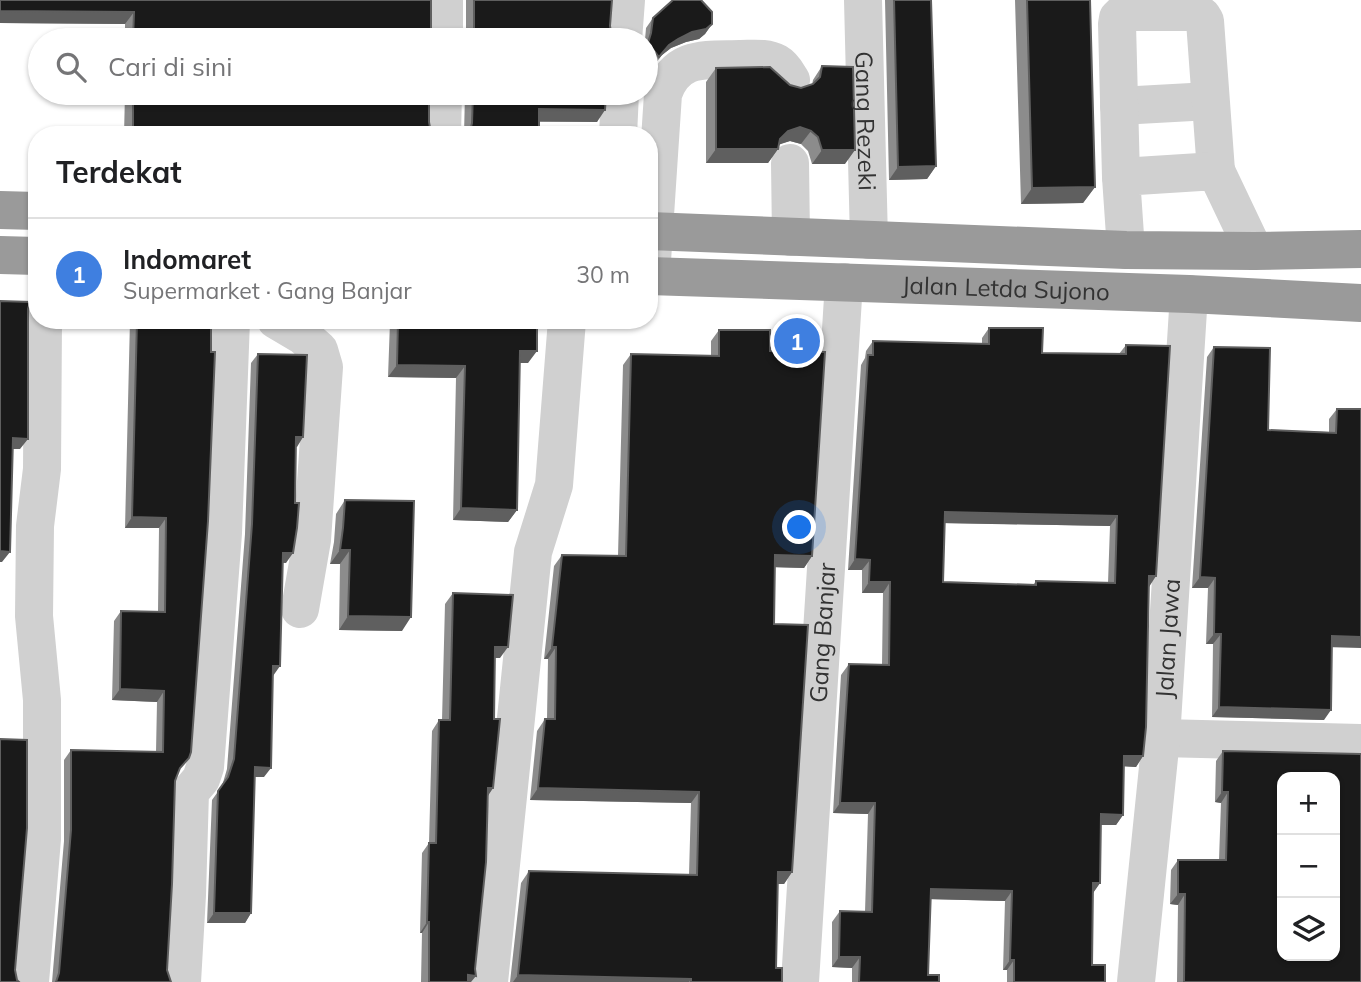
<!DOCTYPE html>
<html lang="id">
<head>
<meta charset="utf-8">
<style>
  body { margin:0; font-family:Mulish,sans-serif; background:#f6f6f6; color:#202124 }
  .controls { position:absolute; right:21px; bottom:21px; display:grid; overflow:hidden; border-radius:14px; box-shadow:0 2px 5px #0004 }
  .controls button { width:63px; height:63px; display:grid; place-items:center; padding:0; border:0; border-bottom:2px solid #e0e0e0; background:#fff; color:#202124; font:35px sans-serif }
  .you { position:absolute; left:800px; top:528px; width:24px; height:24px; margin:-18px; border:5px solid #fff; border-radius:50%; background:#1a73e8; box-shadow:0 0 0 10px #1a73e833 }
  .badge { display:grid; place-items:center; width:46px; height:46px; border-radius:50%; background:#2563eb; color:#fff; font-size:23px; font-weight:700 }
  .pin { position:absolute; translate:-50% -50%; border:4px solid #fff; box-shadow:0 2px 7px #0006 }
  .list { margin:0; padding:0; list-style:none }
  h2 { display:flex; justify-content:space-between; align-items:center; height:91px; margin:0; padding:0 28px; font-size:30px }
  h2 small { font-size:23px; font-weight:400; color:#757577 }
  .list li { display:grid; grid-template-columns:46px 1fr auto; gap:21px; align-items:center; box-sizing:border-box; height:112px; padding:0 28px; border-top:2px solid #e0e0e0 }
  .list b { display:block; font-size:26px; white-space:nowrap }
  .list p { margin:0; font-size:23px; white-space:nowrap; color:#757577 }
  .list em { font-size:23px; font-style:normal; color:#757577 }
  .icon { flex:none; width:38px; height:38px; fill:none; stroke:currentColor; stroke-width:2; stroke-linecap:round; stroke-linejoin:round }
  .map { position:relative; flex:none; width:1361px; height:982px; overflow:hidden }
  .search { position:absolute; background:#fff; box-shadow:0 2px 5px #0004; left:28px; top:28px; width:630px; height:77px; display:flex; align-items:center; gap:18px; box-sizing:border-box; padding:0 24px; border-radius:38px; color:#757577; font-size:26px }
  .panel { position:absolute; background:#fff; box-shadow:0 2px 5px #0004; left:28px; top:126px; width:630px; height:203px; border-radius:28px }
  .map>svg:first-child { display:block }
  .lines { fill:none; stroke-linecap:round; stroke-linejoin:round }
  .minor { stroke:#d0d0d0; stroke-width:38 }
  .highway { stroke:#9a9a9a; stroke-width:38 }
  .wall { fill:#8c8c8c; fill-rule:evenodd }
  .shaded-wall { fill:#5f5f5f }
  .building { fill:#1a1a1a; stroke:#5f5f5f; stroke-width:2; fill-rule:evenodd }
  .labels { text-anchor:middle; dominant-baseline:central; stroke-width:7; stroke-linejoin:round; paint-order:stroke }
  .street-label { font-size:24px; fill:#333; stroke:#fff }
</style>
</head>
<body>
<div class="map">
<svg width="1361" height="982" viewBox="0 0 1361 982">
  <rect width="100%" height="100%" fill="#fff"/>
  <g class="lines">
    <g class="minor">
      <path id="s1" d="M863 0 869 240"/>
      <path d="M444 40V0"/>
      <path d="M623 40 626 0"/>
      <path d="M1119 106 1210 101"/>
      <path d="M442 135 443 93"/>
      <path d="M618 135 620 93"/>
      <path d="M790 163 791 237"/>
      <path d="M1121 177 1117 24 1118 18 1124 12H1196L1202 16 1205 21 1216 171"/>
      <path d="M1126 250 1121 177 1216 171 1254 251"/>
      <path d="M651 276 663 94C676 55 706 60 740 59 753 59 766 57 777 63 784 67 787 74 791 80"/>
      <path d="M276 320 303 336 319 350 324 367 312 540 300 609"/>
      <path d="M1161 738 1361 743"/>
      <path d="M30 982 42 839V700L34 616 35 526 42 469 43 320"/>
      <path d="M182 982 187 895 190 792 201 779 205 767 223 533 231 320"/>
      <path d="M489 982 533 552 554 485 567 320"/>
      <path id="s2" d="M800 982 844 282"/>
      <path id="s3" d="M1136 982 1161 738 1189 294"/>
    </g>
    <g class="highway">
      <path d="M0 210 37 211"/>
      <path d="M649 231 1126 250 1254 251 1361 249"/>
      <path d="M0 255 37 256"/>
      <path id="s4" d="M649 276 1189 294 1361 303"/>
    </g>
  </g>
  <path class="wall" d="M0 0 431 28 435 40H125V24L0 23Z
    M466 0H612L610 26 612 38 614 40H466Z
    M885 0H931L936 166 927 179 889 180Z
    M1015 0H1090L1095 187 1083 203 1021 204Z
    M653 18 712 24 705 34 699 39 686 42 671 48 662 55 653 66 646 59V40H645L646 28Z
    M822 66 845 164H812L808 151 801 144 790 141 779 144 778 149 768 163H706V82L716 68 801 88 812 85 813 80Z
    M125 93H429V122L431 133 433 135H124Z
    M465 93H606L597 122H539V135H464Z
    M130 320H211L179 771 175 781 167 970 171 982H52L64 841V760L71 750 156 752 157 702 112 700 114 621 121 611H158L159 528H125Z
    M391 320H537L528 363H520L517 510 508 522 453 520 456 378 388 377 390 322Z
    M989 328 1042 353 1119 354 1126 345 1149 586 1143 756 1136 767 1124 766 1123 815 1116 825H1101L1100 883 1093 893 1092 965 1105 982H1007V970H1003L1005 901 931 899 928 975 939 982H852V968L832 967V922L840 911 865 912 868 814 833 813 841 675 849 664 882 665 883 593H862V570H848L861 365 865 358 866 351 873 341 982 344V338ZM945 523 1110 526 1108 583 1036 581 1033 585 943 582Z
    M719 330 770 351 812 556 804 568 775 567 774 624 792 872 784 884H778L776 968 782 982H510L521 883 529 871 689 875 691 803 530 800 537 731 545 719H547L548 659H544L554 566 562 555 618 556 623 365 631 354 711 356V341Z
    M1214 347 1268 430 1329 432V419L1337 409 1332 647 1324 720 1212 717 1213 644H1206L1208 588H1192L1207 357Z
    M258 354 303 437 296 447 286 563H283L264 777H254L251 913 245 923H207L212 800 222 786 227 769 245 534 251 363Z
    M345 500 402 631 339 630 340 564H330L334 542 336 514Z
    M453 593 500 658H495L493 788 487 796 471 982H421L422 933H420L422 853 429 843 432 731 439 720H442L445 604Z
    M1223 751 1361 982H1177L1178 905 1170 904 1171 870 1178 860H1219L1221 803 1215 802 1216 761Z"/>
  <path class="shaded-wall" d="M0 11 134 12 125 24 0 23Z
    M712 24 705 34 699 39 686 42 671 48 662 55 653 66 669 45 678 39Z
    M539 109 605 110 597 122 530 121Z
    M800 127 811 131 801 144 790 141 778 145V149L768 163H706L716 149 780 139 788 131Z
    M822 150H855L845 164H812Z
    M936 166 927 179 889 180 898 167Z
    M1095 187 1083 203 1021 204 1032 188Z
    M520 351H537L528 363H512Z
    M397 365 465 366 456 378 388 377Z
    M296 437H303L297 447H289Z
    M13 438 28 439 20 449H5Z
    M461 508 517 510 508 522 453 520Z
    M945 512 1117 516 1110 526 938 523Z
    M132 517 166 518 159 528H125Z
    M340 550H350L340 564H330Z
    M0 551 10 552 2 562H0Z
    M283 553H293L286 563 276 562Z
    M775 555 812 556 804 568 767 567Z
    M855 559 870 560 862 570H848Z
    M1149 576H1156L1149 587Z
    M1200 577 1215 578 1208 588H1192Z
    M869 582H890L883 593H862Z
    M348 616 411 617 402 631 339 630Z
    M1214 634H1221L1213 644H1206Z
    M1332 636 1361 637V648L1325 647Z
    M495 647H508L500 658H487Z
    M552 647H556L548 659H544Z
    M273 666H280L273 676Z
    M120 689 164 691 157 702 112 700Z
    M1219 707 1331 710 1324 720 1212 717Z
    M1124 756H1143L1136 767 1117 766Z
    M255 767 271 768 264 777H248Z
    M488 788H493L486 799Z
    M538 788 699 792 691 803 530 800Z
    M1222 792H1228L1221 803 1215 802Z
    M840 803H875L868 814 833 813Z
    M1101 814 1123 815 1116 825H1094Z
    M778 872H792L784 884H770Z
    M1093 883H1100L1093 893Z
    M931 889 1012 891 1005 901 924 899Z
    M1178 894H1185L1178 905 1170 904Z
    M214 913H251L245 923H207Z
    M427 922H429L422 933H420Z
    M839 957H860L852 968 832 967Z
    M1010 960H1014L1007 970H1003Z
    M468 975 476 976 471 982H463Z
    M518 975 691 979 689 982H513Z"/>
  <path class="building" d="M0 0H431V28L435 40H133L134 12 0 11Z
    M474 0H612L610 26 612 38 614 40H470L472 38 474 28Z
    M673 0H701L712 12V24L706 29 692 32 678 39 669 45 659 57 648 43 651 33 653 18Z
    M894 0H931L936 166 898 167Z
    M1027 0H1090L1095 187 1032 188Z
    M822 66 853 67 855 150H822L818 137 811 131 800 127 788 131 780 139 778 149H716V68L770 67 790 85 801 88 813 84 820 77Z
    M133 93H429V122L431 133 433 135H133Z
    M473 93H606L605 110 539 109V135H469L472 123Z
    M0 301 30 302 28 309V439L13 438 10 552 0 551Z
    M137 320H211V352H215L208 521 191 752 189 758 180 768 175 781 172 884 167 970 171 982H56L59 973 71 830V750L163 752 164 691 120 689 121 611 165 612 166 518 132 517Z
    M398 320H537V351H520L517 510 461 508 465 366 397 365Z
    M989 328H1043L1042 353 1126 354V345L1170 346 1156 576H1149L1146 727 1143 756H1124L1123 815 1101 814 1100 883H1093L1092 965H1105V982H1014V960H1010L1012 891 931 889 928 975H939V982H859L860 957H839L840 911 872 912 875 803H840L849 664 889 665 890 582H869L870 560 855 559 868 355H873V341L989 344ZM945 512 1117 516 1115 583 1036 581V585L943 582Z
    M719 330H770V351L825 352 812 556 775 555 774 624 808 625 792 872H778L776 968H782V982H691V979L518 975 529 871 697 875 699 792 538 788 545 719H555L556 647H552L562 555 626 556 631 354 719 356Z
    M1214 347 1270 348 1268 430 1336 433 1337 409H1361V637L1332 636 1331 710 1219 707 1221 634H1214L1215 578 1200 577Z
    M258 354 307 355 303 437H296L295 503H299L297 528 293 553H283L280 666H273L271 768 255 767 251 913H214L218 791 228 777 234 759 252 524Z
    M345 500 414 501 411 617 348 616 350 550H340L343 528Z
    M453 593 513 595 508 647H495L494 719H500L493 788H488L486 862 475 969 476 976 468 975V982H429V922H427L429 843H436L439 720H450Z
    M0 739 27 740V828L15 970 17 980 19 982H0Z
    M1223 751 1361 754V982H1184L1185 894H1178V860H1226L1228 792H1222ZM1282 777H1335V956H1282Z"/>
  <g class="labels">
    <g class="street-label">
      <text stroke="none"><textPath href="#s1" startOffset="121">Gang Rezeki</textPath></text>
      <text stroke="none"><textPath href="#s4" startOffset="357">Jalan Letda Sujono</textPath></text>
      <text stroke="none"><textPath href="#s2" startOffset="350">Gang Banjar</textPath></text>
      <text stroke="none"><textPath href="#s3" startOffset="345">Jalan Jawa</textPath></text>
    </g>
  </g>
</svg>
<div class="controls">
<button>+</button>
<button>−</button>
<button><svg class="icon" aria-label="layers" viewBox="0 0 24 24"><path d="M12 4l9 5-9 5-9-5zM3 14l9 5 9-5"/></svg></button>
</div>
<div class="you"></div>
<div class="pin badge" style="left:797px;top:341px;background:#3f7fe0">1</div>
<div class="search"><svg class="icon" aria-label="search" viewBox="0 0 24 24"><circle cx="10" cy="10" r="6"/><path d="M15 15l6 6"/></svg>Cari di sini</div>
<section class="panel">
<h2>Terdekat<small></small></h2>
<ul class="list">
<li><span class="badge" style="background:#3f7fe0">1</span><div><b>Indomaret</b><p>Supermarket · Gang Banjar</p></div><em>30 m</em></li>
</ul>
</section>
</div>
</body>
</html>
